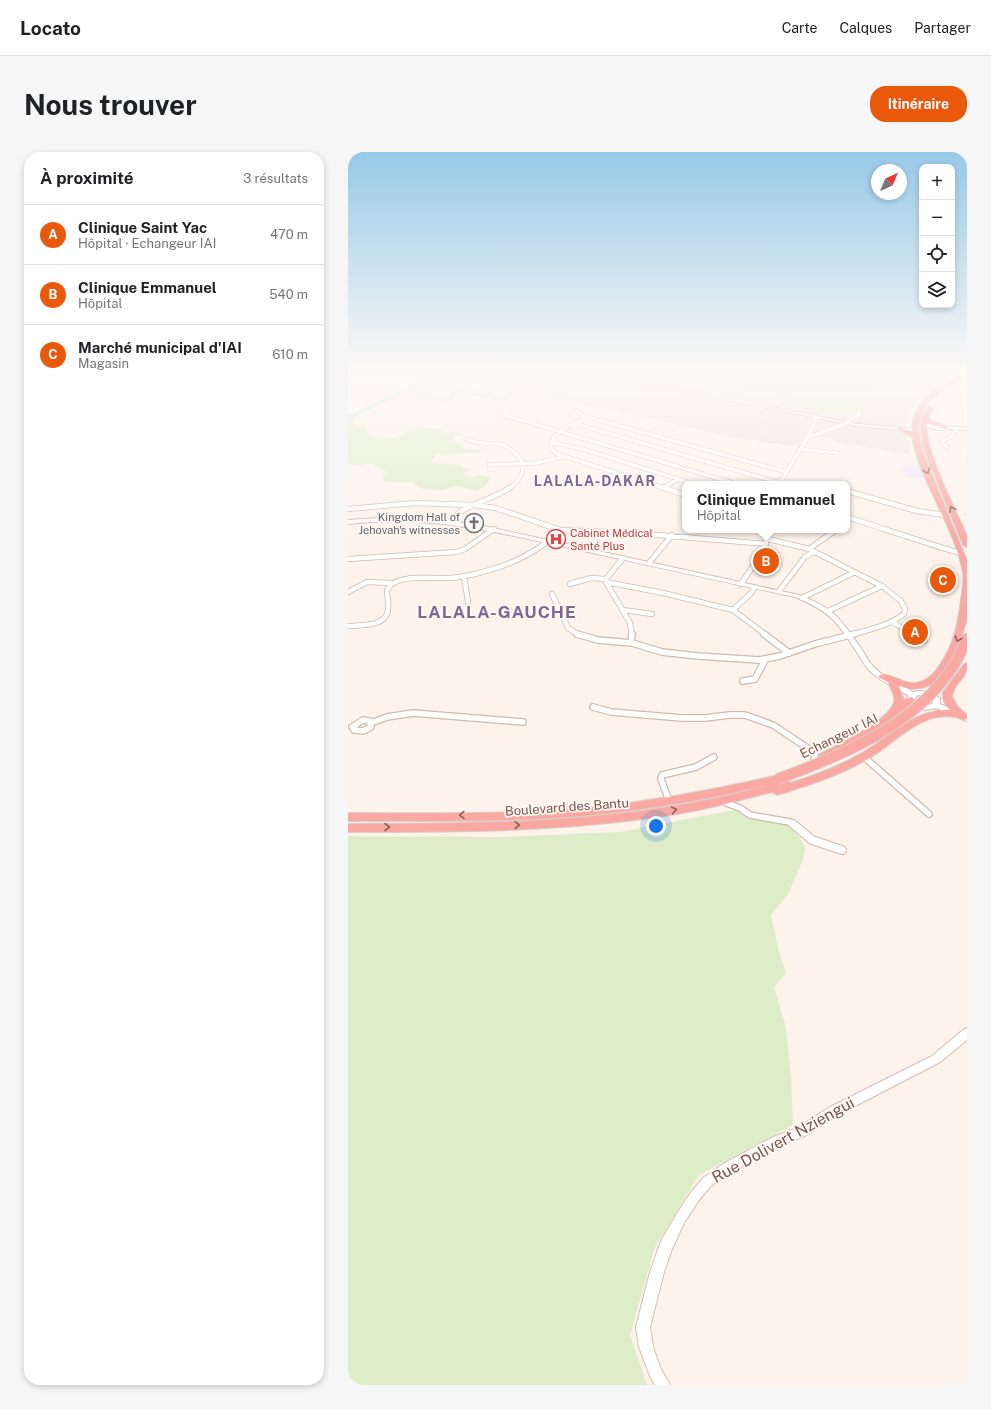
<!DOCTYPE html>
<html lang="fr">
<head>
<meta charset="utf-8">
<style>
  body { margin:0; font-family:"Public Sans",sans-serif; background:#f6f6f6; color:#202124 }
  .controls { position:absolute; right:12px; top:12px; display:grid; overflow:hidden; border-radius:8px; box-shadow:0 2px 6px #0003 }
  .controls button { width:36px; height:36px; display:grid; place-items:center; padding:0; border:0; border-bottom:1px solid #e0e0e0; background:#fff; color:#202124; font:20px sans-serif }
  .compass { position:absolute; left:523px; top:12px; width:36px; height:36px; border-radius:50%; background:#fff; box-shadow:0 2px 6px #0003; rotate:44deg }
  .you { position:absolute; left:308px; top:674px; width:14px; height:14px; margin:-10px; border:3px solid #fff; border-radius:50%; background:#1a73e8; box-shadow:0 0 0 6px #1a73e833 }
  .badge { display:grid; place-items:center; width:26px; height:26px; border-radius:50%; background:#ea580c; color:#fff; font-size:13px; font-weight:700 }
  .pin { position:absolute; translate:-50% -50%; border:2px solid #fff; box-shadow:0 1px 4px #0006 }
  .popup { position:absolute; left:334px; top:329px; width:168px; height:52px; box-sizing:border-box; display:grid; place-content:center; border-radius:8px; background:#fff; filter:drop-shadow(0 1px 3px #0005); font-size:13px; white-space:nowrap; color:#757577 }
  .popup b { font-size:15px; color:#202124 }
  .popup::after { content:''; position:absolute; left:50%; top:100%; margin-left:-8px; border:8px solid transparent; border-top-color:#fff }
  .list { margin:0; padding:0; list-style:none }
  h2 { display:flex; justify-content:space-between; align-items:center; height:52px; margin:0; padding:0 16px; font-size:17px }
  h2 small { font-size:13px; font-weight:400; color:#757577 }
  .list li { display:grid; grid-template-columns:26px 1fr auto; gap:12px; align-items:center; box-sizing:border-box; height:60px; padding:0 16px; border-top:1px solid #e0e0e0 }
  .list b { display:block; font-size:15px; white-space:nowrap }
  .list p { margin:0; font-size:13px; white-space:nowrap; color:#757577 }
  .list em { font-size:13px; font-style:normal; color:#757577 }
  .icon { flex:none; width:22px; height:22px; fill:none; stroke:currentColor; stroke-width:2; stroke-linecap:round; stroke-linejoin:round }
  .map { position:relative; flex:none; width:619px; height:1233px; overflow:hidden; border-radius:16px }
  header { display:flex; align-items:center; gap:24px; box-sizing:border-box; height:56px; padding:0 20px; background:#fff; border-bottom:1px solid #e0e0e0 }
  header strong { font-size:19px }
  nav { display:flex; gap:22px; margin-inline-start:auto; font-size:14px }
  .intro { display:flex; align-items:center; justify-content:space-between; box-sizing:border-box; height:96px; padding:0 24px }
  h1 { margin:0; font-size:28px }
  .button { padding:10px 18px; border-radius:16px; background:#ea580c; color:#fff; font-size:14px; font-weight:700 }
  main { display:flex; gap:24px; padding:0 24px }
  aside { flex:1; background:#fff; border-radius:16px; box-shadow:0 2px 6px #0003 }
  .map>svg:first-child { display:block }
  .industrial { fill:#ede4e1 }
  .education { fill:#f0e7fa }
  .green { fill:#ddedc8 }
  .lines { fill:none; stroke-linecap:round; stroke-linejoin:round }
  .river { fill:#bee9e8; fill-rule:evenodd }
  .street-far3-casing { stroke:#d2b9af; stroke-width:4.5 }
  .street-far2-casing { stroke:#d2b9af; stroke-width:6 }
  .street-far1-casing { stroke:#d2b9af; stroke-width:8 }
  .street-casing { stroke:#d2b9af; stroke-width:10 }
  .secondary-casing { stroke:#d9bcb2; stroke-width:2 }
  .highway-casing { stroke:#dacfcd; stroke-width:2 }
  .street-far3 { stroke:#fff; stroke-width:3.5 }
  .street-far2 { stroke:#fff; stroke-width:4.5 }
  .street-far1 { stroke:#fff; stroke-width:5.5 }
  .street { stroke:#fff; stroke-width:8 }
  .secondary { fill:#fff; fill-rule:evenodd }
  .highway { fill:#f9a9a1; fill-rule:evenodd }
  .street-bridge-casing { stroke:#d2b9af; stroke-width:4.5; stroke-linecap:butt }
  .highway-bridge-casing { stroke:#dacfcd; stroke-width:12; stroke-linecap:butt }
  .street-bridge { stroke:#fff; stroke-width:3.5 }
  .highway-bridge { stroke:#f9a9a1; stroke-width:10 }
  .oneway { stroke:#8e6259 }
  .labels { text-anchor:middle; dominant-baseline:central; stroke-width:3.5; stroke-linejoin:round; paint-order:stroke }
  .far-worship-label { font-size:11px; fill:#5b616d; stroke:#fff8f3; text-anchor:end }
  .far-health-label { font-size:11px; fill:#be3a42; stroke:#fff8f3; text-anchor:start }
  .street-label { font-size:13px; fill:#7b554c; stroke:#fff8f3 }
  .far-district-label { font-size:14px; font-weight:bold; letter-spacing:1px; fill:#7d6596; stroke:#fff8f3 }
  .near-street-label { font-size:16px; fill:#7b554c; stroke:#fff8f3 }
  .district-label { font-size:17px; font-weight:bold; letter-spacing:1px; fill:#7d6596; stroke:#fff8f3 }
</style>
</head>
<body>
<header>
<strong>Locato</strong>
<nav><a>Carte</a><a>Calques</a><a>Partager</a></nav>
</header>
<div class="intro"><h1>Nous trouver</h1><a class="button">Itinéraire</a></div>
<main>
<aside>
<h2>À proximité<small>3 résultats</small></h2>
<ul class="list">
<li><span class="badge">A</span><div><b>Clinique Saint Yac</b><p>Hôpital · Echangeur IAI</p></div><em>470 m</em></li>
<li><span class="badge">B</span><div><b>Clinique Emmanuel</b><p>Hôpital</p></div><em>540 m</em></li>
<li><span class="badge">C</span><div><b>Marché municipal d'IAI</b><p>Magasin</p></div><em>610 m</em></li>
</ul>
</aside>
<div class="map">
<svg width="619" height="1233" viewBox="0 0 619 1233">
  <rect width="100%" height="100%" fill="#fdf3eb"/>
  <path class="industrial" d="M92 222H345L341 224 420 238 466 260 503 259 515 261 511 248V241L524 232 539 230 545 226 536 224 539 222H616L586 236 565 254 561 270 552 275 550 279 555 281 560 285 562 302 488 290 483 287 457 283 452 295 388 286 176 239 153 251 116 243 98 252 51 241Z"/>
  <path class="education" d="M571 314 576 326H560L552 315Z"/>
  <path class="green" d="M345 222H539L536 224 546 226 539 230 524 232 512 240 511 248 515 261 503 259 466 260 420 238 341 224Z
    M3 267 6 273 18 275 20 282C34 286 52 290 61 277L72 275 93 277V280L117 281 115 283 104 286 109 291 116 294 115 296C124 299 127 296 137 298L128 301H114L101 304 89 302 83 309 87 311 114 313 115 316 122 317 116 321 121 324 127 325 130 323 143 325C141 332 135 335 129 339L109 334 94 338 76 337 67 333 66 330H41L37 329 35 325 38 320C33 318 28 313 23 312 12 311 12 316 0 311V270Z
    M387 658C404 667 424 669 443 672L454 689 457 697 455 708 440 742 423 763 431 800 438 822 426 835 438 876 443 926 445 973 351 1023 307 1095 282 1183 299 1233H0V684L151 685 272 680Z"/>
  <g class="lines">
    <path class="river" d="M84 222H91L0 269V264Z"/>
    <g class="street-far3-casing">
      <path id="street-far3" d="M119 240 120 243 160 253 161 256 156 262 159 264 389 332
        M106 246 154 222
        M228 258 238 266
        M500 270 512 261
        M225 271 432 331
        M460 285 495 273
        M118 287C130 293 143 290 155 293 161 295 164 298 168 302 181 315 174 326 162 336
        M203 290 238 298 330 327 315 336
        M600 296 593 290 604 284 608 277
        M452 297 489 301
        M141 313 188 311 215 305
        M330 327 345 332
        M431 332 460 285 468 265
        M316 336 209 302 203 297C200 280 229 269 243 266L438 320"/>
    </g>
    <g class="street-far2-casing">
      <path id="street-far2" d="M313 335 337 343
        M315 336 316 335
        M499 339 569 359 597 363
        M0 357 67 351 126 353 148 356 212 378 286 381 418 392
        M499 365C537 377 574 390 612 401
        M101 370C117 351 143 349 163 335
        M420 387 461 397 534 434 553 449 557 457 556 462C540 474 521 478 502 483
        M461 397 488 378
        M275 406 258 427V430L282 471 284 483
        M0 407 108 400 117 397 146 377
        M301 411 324 383
        M116 424 120 450
        M258 430 315 441 385 458 418 483
        M222 432 243 426 258 427
        M393 432 415 399 422 378
        M431 439 457 405 466 400
        M0 440 19 430 44 431
        M204 442 220 476 231 483
        M454 446 507 420
        M275 458 304 462
        M385 458 403 441 407 435
        M480 459 534 434
        M544 470 567 483
        M0 474C14 473 39 475 40 457 41 450 39 444 39 438 47 421 84 427 100 426 109 426 118 424 127 422 155 415 176 407 199 390"/>
    </g>
    <g class="street-far1-casing">
      <path id="street-far1" d="M229 482 250 488 284 491 314 500 350 504 411 508 432 504 467 492 506 482
        M416 482 441 501
        M565 482 576 488
        M283 491 284 482
        M395 529 407 527 417 508
        M245 555 263 560 334 566H357L382 563H397L425 573 467 601 466 608
        M15 568 22 569 23 575 15 579 6 578 4 575Z
        M23 571 39 565 65 561 175 570
        M516 605 581 662
        M321 649 313 627 314 623 348 615 366 605
        M373 649 392 656 402 663 442 670 447 673"/>
    </g>
    <g class="street-casing">
      <path id="street" d="M445 672 464 688 494 698"/>
    </g>
    <g class="secondary-casing">
      <path id="secondary" d="M252 222H260L509 272 567 277 569 278 567 279 509 274Z
        M578 272 619 276V278L605 277 589 278 576 274V272Z
        M30 366 80 367 127 372 451 443C487 457 491 465 512 495 517 501 519 508 524 513 535 526 551 532 565 540 575 537 584 541 592 546V552L619 564V569L588 556 578 558 568 556 562 551 559 546 561 544C547 535 531 529 520 517 515 511 512 505 508 499 489 469 481 459 447 445 375 430 303 414 231 398 153 381 80 362 0 372V368ZM570 543 579 544 585 549V551L581 553H573L567 546Z
        M619 876V888L592 910 490 963 457 984 433 993 383 1020 363 1034 351 1048 336 1071 324 1097 316 1120 302 1175 305 1195 312 1215 322 1233H307L302 1224 291 1195 288 1175 302 1120 313 1089 328 1063 343 1040 355 1026 375 1012 425 985 449 976 482 955 584 904 615 878Z"/>
    </g>
    <g class="highway-casing">
      <path id="highway" d="M619 223V227C581 241 562 259 575 301L619 409V467L610 496 604 508 590 528 583 533 573 536 563 537 551 534 556 548 563 545 568 548 522 584 480 606H472L471 604 472 602C489 593 541 569 546 550 548 543 542 536 540 530L530 525 532 523C544 520 557 535 572 530 586 526 594 510 600 499 607 485 610 470 612 455 613 445 616 432 615 422 608 376 572 331 564 285L549 277 552 275 564 280C563 250 592 231 619 223Z
        M582 254 585 256 581 265 585 270 600 275 597 277 579 271C575 296 608 358 619 384V395L615 393 575 295 573 273 574 265 580 255Z
        M619 511C619 529 606 529 604 545L610 555 619 563V567L615 568C612 567 610 565 607 565 571 559 546 593 518 608 490 624 459 634 429 643L424 640C393 648 361 657 329 662 221 680 110 680 0 680V672C141 671 283 672 420 633 349 650 276 662 204 666 136 670 68 669 0 669V661C80 661 160 663 239 656 304 649 367 638 430 623L434 624 436 627 434 629H441L442 631C465 624 489 615 510 603 541 587 564 557 602 558 597 552 594 548 595 540L616 512Z"/>
    </g>
    <use href="#street-far3" class="street-far3"/>
    <use href="#street-far2" class="street-far2"/>
    <use href="#street-far1" class="street-far1"/>
    <use href="#street" class="street"/>
    <use href="#secondary" class="secondary"/>
    <use href="#highway" class="highway"/>
    <g class="street-bridge-casing">
      <path id="street-bridge" d="M495 273 500 270"/>
    </g>
    <g class="highway-bridge-casing">
      <path id="highway-bridge" d="M430 627C495 603 567 574 606 513 611 505 615 495 619 486"/>
    </g>
    <use href="#street-bridge" class="street-bridge"/>
    <use href="#highway-bridge" class="highway-bridge"/>
  </g>
  <defs><path id="oneway-chevron" d="M-2-3.5L2.5 0L-2 3.5" fill="none" stroke-width="1.6" stroke-linecap="round" stroke-linejoin="round"/></defs>
  <g class="oneway">
    <use href="#oneway-chevron" transform="translate(579 319) rotate(68)"/>
    <use href="#oneway-chevron" transform="translate(604 357) rotate(-114)"/>
    <use href="#oneway-chevron" transform="translate(610 487) rotate(109)"/>
    <use href="#oneway-chevron" transform="translate(326 658) rotate(-10)"/>
    <use href="#oneway-chevron" transform="translate(114 663) rotate(179)"/>
    <use href="#oneway-chevron" transform="translate(169 673) rotate(-3)"/>
    <use href="#oneway-chevron" transform="translate(39 675)"/>
  </g>
  <linearGradient id="sky" x2="0" y2="1"><stop stop-color="#97c9e8"/><stop offset="0.56" stop-color="#fefaf6"/><stop offset="1" stop-color="#fefaf6" stop-opacity="0"/></linearGradient>
  <rect width="619" height="395" fill="url(#sky)"/>
  <defs>
    <g id="church-ring" transform="scale(1)"><circle r="9.5" fill="#fff8f3" stroke="#6b7280" stroke-width="1.5"/><path d="M-1.2-6h2.4v3.5h3.3v2.4h-3.3V6h-2.4V-.1h-3.3v-2.4h3.3Z" fill="#6b7280"/></g>
    <g id="hospital-ring" transform="scale(1)"><circle r="9.5" fill="#fff8f3" stroke="#e0444e" stroke-width="1.5"/><path d="M-5-5h3v3.5h4V-5h3V5h-3V1.5h-4V5h-3Z" fill="#e0444e"/></g>
  </defs>
  <g fill-rule="evenodd">
    <use href="#church-ring" x="126" y="371"/>
    <use href="#hospital-ring" x="208" y="387"/>
  </g>
  <g class="labels">
    <g class="far-worship-label">
      <text x="112" y="365">Kingdom Hall of<tspan x="112" dy="13">Jehovah's witnesses</tspan></text>
    </g>
    <g class="far-health-label">
      <text x="222" y="381">Cabinet Médical<tspan x="222" dy="13">Santé Plus</tspan></text>
    </g>
    <g class="street-label">
      <text transform="translate(491 584) rotate(-26)">Echangeur IAI</text>
      <text transform="translate(219 655) rotate(-4)">Boulevard des Bantu</text>
    </g>
    <g class="far-district-label">
      <text x="247" y="329">LALALA-DAKAR</text>
    </g>
    <g class="near-street-label">
      <text transform="translate(435 988) rotate(-29)">Rue Dolivert Nziengui</text>
    </g>
    <g class="district-label">
      <text x="149" y="460">LALALA-GAUCHE</text>
    </g>
  </g>
</svg>
<div class="controls">
<button>+</button>
<button>−</button>
<button><svg class="icon" aria-label="locate" viewBox="0 0 24 24"><circle cx="12" cy="12" r="6"/><path d="M12 2v4M12 18v4M2 12h4M18 12h4"/></svg></button>
<button><svg class="icon" aria-label="layers" viewBox="0 0 24 24"><path d="M12 4l9 5-9 5-9-5zM3 14l9 5 9-5"/></svg></button>
</div>
<svg class="compass" viewBox="-18 -18 36 36"><path d="M0-13l5 13h-10z" fill="#e53935"/><path d="M0 13l5-13h-10z" fill="#757577"/></svg>
<div class="you"></div>
<div class="pin badge" style="left:567px;top:480px">A</div>
<div class="pin badge" style="left:418px;top:409px">B</div>
<div class="popup"><b>Clinique Emmanuel</b>Hôpital</div>
<div class="pin badge" style="left:595px;top:428px">C</div>
</div>
</main>
</body>
</html>
